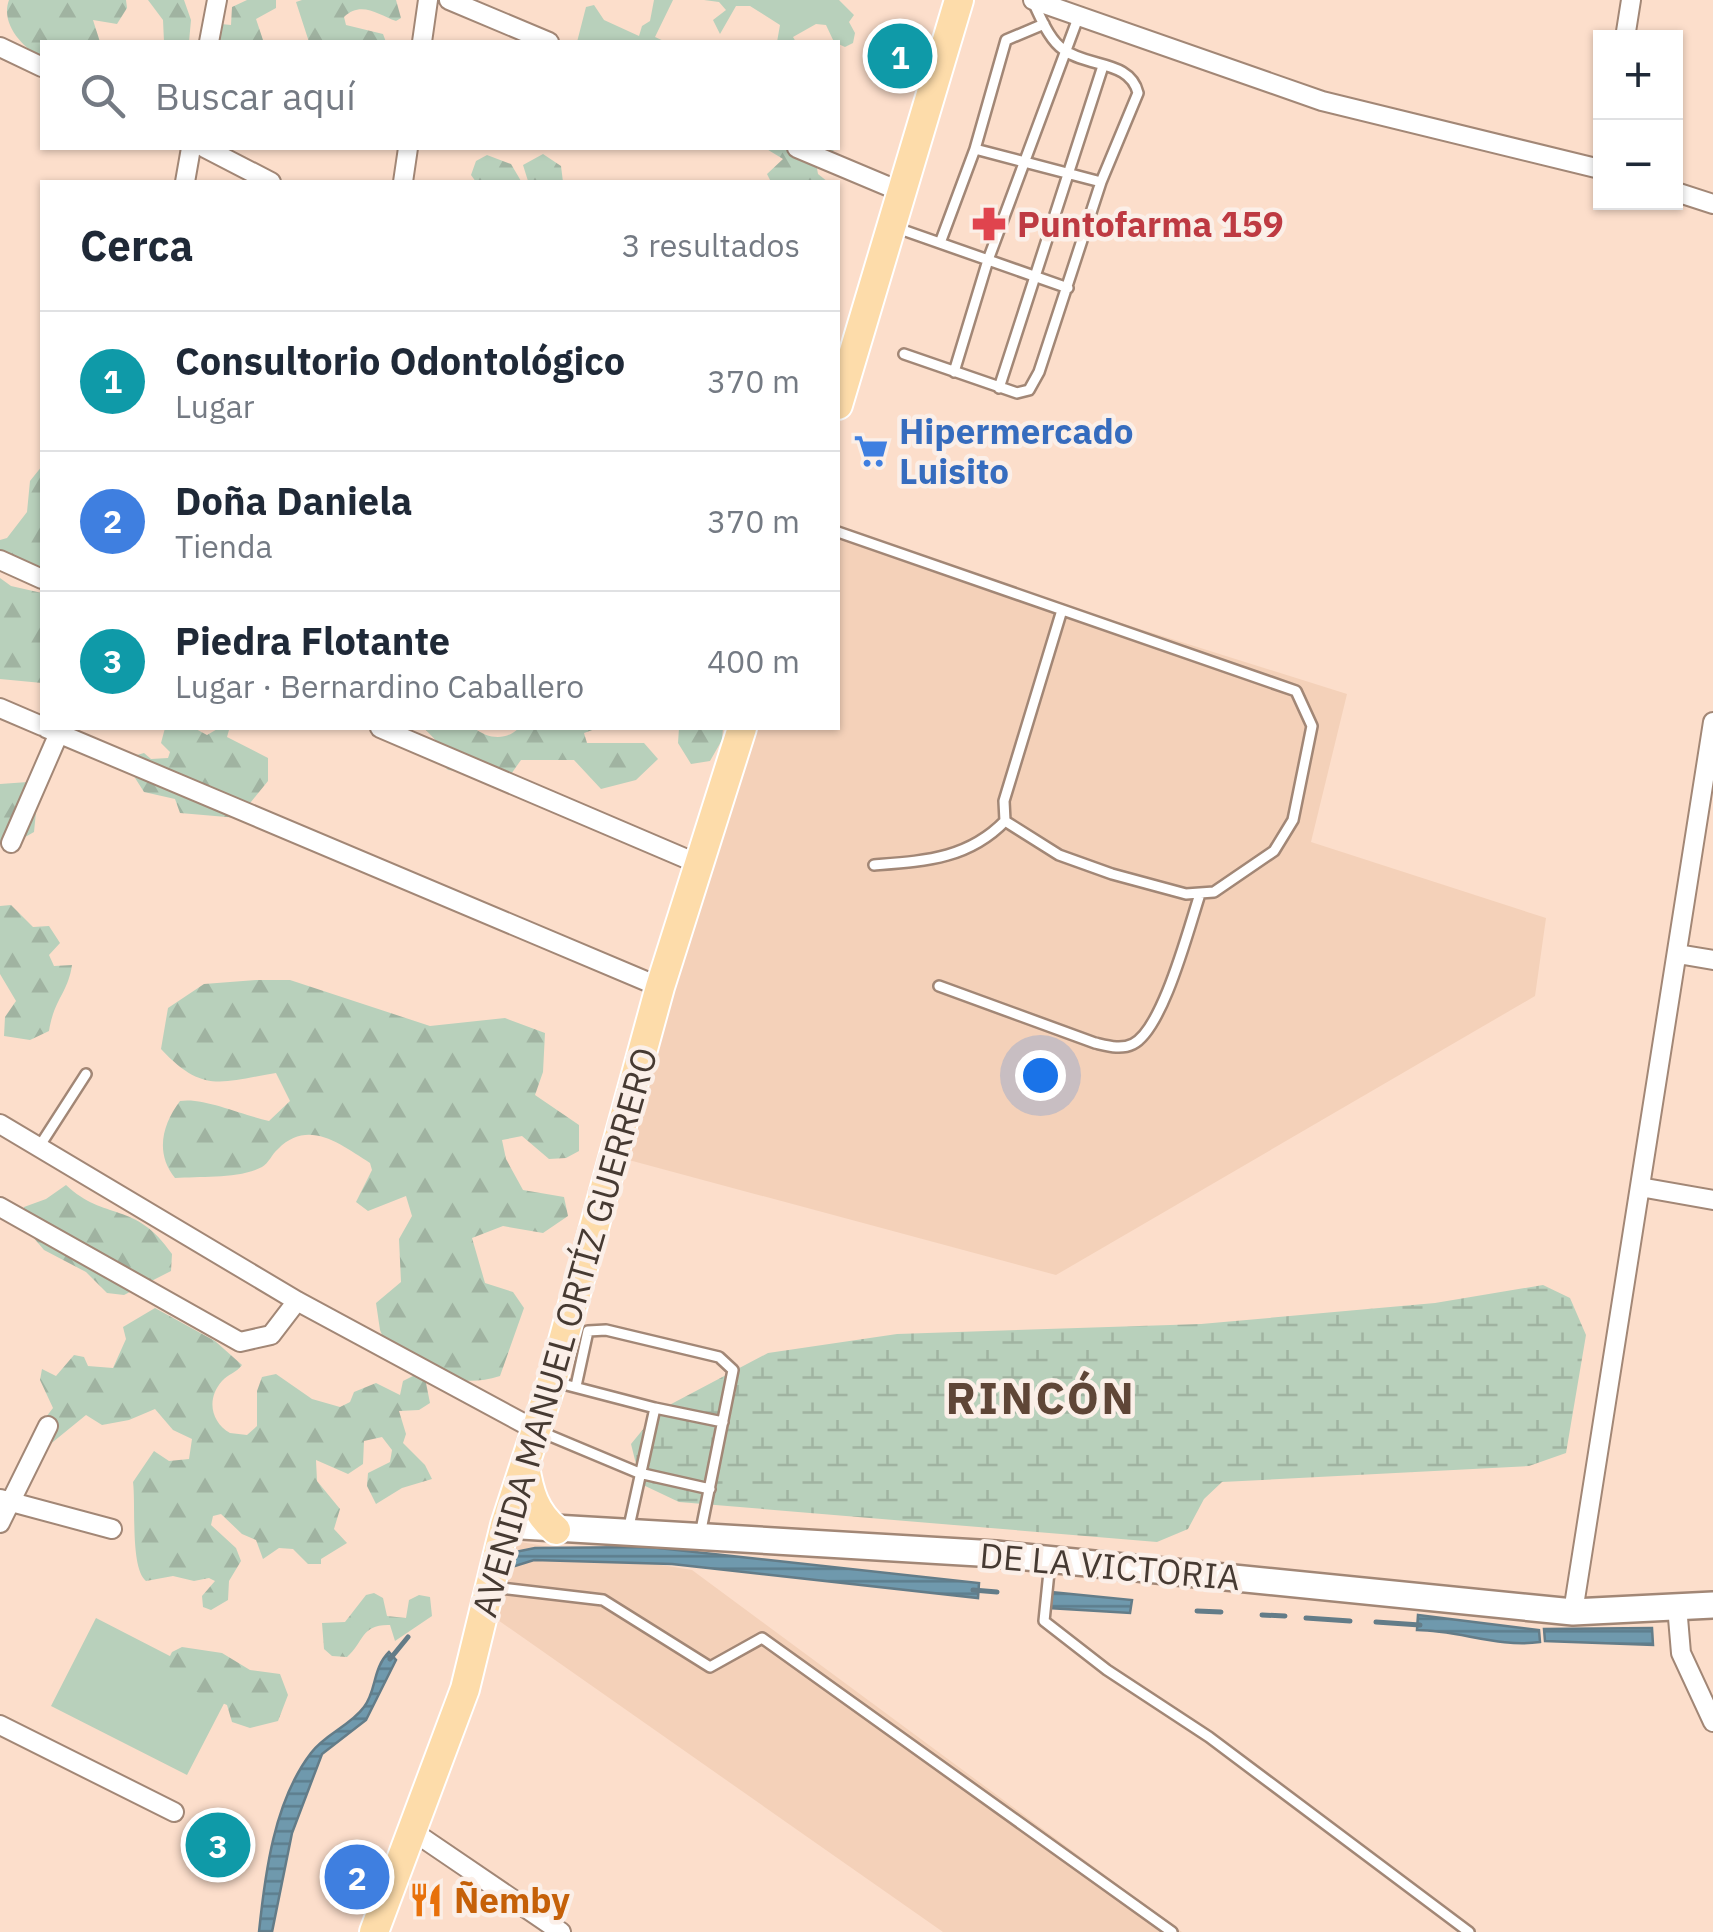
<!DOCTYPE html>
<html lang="es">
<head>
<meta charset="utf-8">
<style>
  body { margin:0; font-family:"IBM Plex Sans",sans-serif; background:#f6f6f7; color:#1f2937 }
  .controls { position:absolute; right:30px; top:30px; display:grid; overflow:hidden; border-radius:0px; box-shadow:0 2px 8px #0004 }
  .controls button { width:90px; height:90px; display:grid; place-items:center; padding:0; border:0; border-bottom:2px solid #e0e1e3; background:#fff; color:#1f2937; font:50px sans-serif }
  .you { position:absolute; left:1040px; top:1075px; width:35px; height:35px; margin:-25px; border:8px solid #fff; border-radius:50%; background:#1a73e8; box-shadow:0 0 0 15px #1a73e833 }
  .badge { display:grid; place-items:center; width:65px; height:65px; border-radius:50%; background:#2563eb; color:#fff; font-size:32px; font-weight:700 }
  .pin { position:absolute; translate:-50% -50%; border:5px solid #fff; box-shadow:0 2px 10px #0006 }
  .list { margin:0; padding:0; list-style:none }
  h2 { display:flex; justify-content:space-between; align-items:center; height:130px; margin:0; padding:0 40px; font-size:42px }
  h2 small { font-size:32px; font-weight:400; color:#747a83 }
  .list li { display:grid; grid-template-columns:65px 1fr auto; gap:30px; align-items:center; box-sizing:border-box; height:140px; padding:0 40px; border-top:2px solid #e0e1e3 }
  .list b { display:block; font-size:38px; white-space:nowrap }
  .list p { margin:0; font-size:32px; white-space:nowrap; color:#747a83 }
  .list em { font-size:32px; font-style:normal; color:#747a83 }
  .icon { flex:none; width:55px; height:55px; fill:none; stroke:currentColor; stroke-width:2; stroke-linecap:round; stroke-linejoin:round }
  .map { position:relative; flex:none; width:1713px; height:1932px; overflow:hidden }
  .search { position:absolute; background:#fff; box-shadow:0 2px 8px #0004; left:40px; top:40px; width:800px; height:110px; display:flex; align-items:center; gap:25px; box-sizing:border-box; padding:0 35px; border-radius:0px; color:#747a83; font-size:38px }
  .panel { position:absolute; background:#fff; box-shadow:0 2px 8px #0004; left:40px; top:180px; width:800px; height:550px; border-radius:0px }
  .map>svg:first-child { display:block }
  .built { fill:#f4d1b9 }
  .green { fill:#b8d0bb }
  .forest { fill:url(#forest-firs) }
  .wetland { fill:url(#wetland-marsh) }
  .water { fill:url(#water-rules); stroke:#637c88; stroke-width:2.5 }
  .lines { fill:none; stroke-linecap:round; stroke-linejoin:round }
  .stream { stroke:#637c88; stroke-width:5 }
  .service-casing { stroke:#a28776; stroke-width:14 }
  .minor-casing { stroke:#a28776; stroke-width:22 }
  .secondary-casing { stroke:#a28776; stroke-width:30 }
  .primary-casing { stroke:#fff; stroke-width:32 }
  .service { stroke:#fff; stroke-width:9 }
  .minor { stroke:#fff; stroke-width:18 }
  .secondary { stroke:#fff; stroke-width:25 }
  .primary { stroke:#fddcaa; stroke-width:28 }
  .labels { text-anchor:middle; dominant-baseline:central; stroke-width:9; stroke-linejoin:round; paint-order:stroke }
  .health-label { font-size:35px; font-weight:bold; fill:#be3a42; stroke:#fbefe8; text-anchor:start }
  .shop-label { font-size:35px; font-weight:bold; fill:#366cbe; stroke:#fbefe8; text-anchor:start }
  .street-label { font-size:35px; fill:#463a32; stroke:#fbefe8 }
  .food-label { font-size:35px; font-weight:bold; fill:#c56008; stroke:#fbefe8; text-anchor:start }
  .district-label { font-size:45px; font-weight:bold; letter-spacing:2.5px; fill:#5f4637; stroke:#fbefe8 }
</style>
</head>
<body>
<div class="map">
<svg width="1713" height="1932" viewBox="0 0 1713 1932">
  <defs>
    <pattern id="forest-firs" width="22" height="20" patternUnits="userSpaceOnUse" patternTransform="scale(2.5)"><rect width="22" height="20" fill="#b8d0bb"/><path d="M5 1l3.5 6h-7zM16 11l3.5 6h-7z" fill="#a0b3a1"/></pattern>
    <pattern id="wetland-marsh" width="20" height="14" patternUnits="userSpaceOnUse" patternTransform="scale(2.5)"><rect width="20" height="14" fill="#b8d0bb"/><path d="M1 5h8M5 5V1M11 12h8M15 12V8" fill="none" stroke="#a0b3a1"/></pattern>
    <pattern id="water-rules" width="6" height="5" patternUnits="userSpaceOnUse" patternTransform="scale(2.5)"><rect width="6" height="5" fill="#6f99ad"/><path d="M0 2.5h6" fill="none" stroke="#5d7e8d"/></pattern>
  </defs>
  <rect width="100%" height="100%" fill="#fcdecb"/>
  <path class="built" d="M838 534 1347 694 1311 842 1546 918 1535 996 1056 1275 614 1156 742 728H838Z
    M514 1541 692 1570 1182 1932H943L495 1618Z"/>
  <path class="green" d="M654 0H673L655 37 666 42H577L586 7 594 5 604 20 639 36 642 26 650 21Z
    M704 0H839L854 15 849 22 855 33 853 43 845 47 834 42 826 25 816 24 793 37 796 42H777L780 25 750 6H736L720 34 713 20 726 10 719 2Z
    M96 1618 232 1688 187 1775 51 1706Z"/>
  <path class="forest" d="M9 0H126L127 8 117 24 93 20 100 42H42V58C23 48 0 24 9 0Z
    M148 0H184L191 20 189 42H164L163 20Z
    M247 0H276V8L256 19 263 40 269 42H208L221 24 231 25 232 7Z
    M302 0H396L401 18 396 21C379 15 361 0 344 17L346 25 383 34 386 42H309L296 2Z
    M765 148H837L816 163 818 174 828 182H771L767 174 783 159Z
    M543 154 561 166 563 182H476L471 175 476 161 487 155 511 164 521 181H528L523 165Z
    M42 466V580L0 553V540L7 538 27 512 30 481Z
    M0 578 11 586 42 593V683L0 679Z
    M165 728H194L207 735 219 728H265L229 730 227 737 268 758V781L238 818 180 813 175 799 144 792 123 759 144 753 151 759 168 758 170 752 161 743Z
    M424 728H474C488 739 506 741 519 728H598L584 733 587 743H644L658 759 636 780 601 789 574 760H521L509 777 448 770 436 758 442 747Z
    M679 728H723L722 740 710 761 691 764 678 743Z
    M28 782 37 802 34 832 18 841 0 843V784Z
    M11 905 33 927 49 926 60 943 49 955 54 966 72 965C68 993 54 999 49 1031L30 1040 4 1036 5 1017 16 1001 0 974V906Z
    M256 980H290L430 1026 505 1018 545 1033 543 1072 535 1095 579 1125V1151L566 1158 549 1159 522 1136 502 1140 506 1159 523 1190 564 1197 568 1216 543 1233 503 1226 472 1238 485 1283 513 1292 524 1308 500 1376C455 1390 432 1371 390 1354L380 1330 376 1303 401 1282 399 1239 412 1216 406 1196 368 1211 356 1202 372 1170 370 1163C341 1145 309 1118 278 1149 272 1154 269 1163 262 1167 239 1179 201 1176 175 1178 155 1153 162 1125 180 1101 203 1097 242 1115 269 1121L290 1101 276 1073C221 1082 203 1094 161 1049L168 1008 204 984Z
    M66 1185C105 1222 135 1200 172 1254L171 1271 124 1295 107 1293 86 1272 44 1250 21 1223 24 1207 46 1199Z
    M155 1308 215 1341 242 1365C236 1373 228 1374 222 1381 206 1399 211 1422 230 1433L247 1435 257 1426V1391L262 1377 276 1374 312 1399 340 1407 350 1402 354 1392 376 1383 400 1395 403 1381 419 1373 425 1378 430 1403 419 1410 399 1411 406 1434 403 1443 425 1465 432 1479 402 1488 376 1504 367 1486 368 1473 390 1462 392 1450 382 1437 364 1441 363 1464 348 1474 316 1460 317 1481 340 1509 334 1529 347 1543 321 1559V1564H308L293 1549 279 1548 263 1559 256 1540 242 1534 221 1514 213 1516 211 1525 236 1548 241 1561 229 1581 228 1600 211 1610 203 1607 202 1596 215 1581 209 1578 194 1581 173 1576 146 1581C130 1568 136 1505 133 1482L154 1451 169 1461 189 1459 192 1439 173 1430 155 1409 129 1420 102 1425 86 1415 48 1446 35 1438 36 1430 53 1408 40 1380 42 1369 56 1376 74 1355 84 1357 88 1366 113 1368 126 1339 123 1327Z
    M374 1593 383 1598 387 1616 406 1618 409 1600 419 1595 430 1597 432 1616 395 1641 390 1625C361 1624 364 1642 347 1657L332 1656 324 1649 322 1623 345 1622 366 1595Z
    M182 1647 222 1653 250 1670 280 1674 288 1695 278 1721 250 1728 232 1722 227 1705 178 1684 167 1662 172 1652Z"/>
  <path class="wetland" d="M1543 1285 1570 1298 1586 1335 1566 1453 1529 1466 1222 1482 1204 1499 1188 1529 1157 1542 679 1502 641 1484 631 1444 658 1411 768 1353 897 1334 1201 1324 1435 1303Z"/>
  <path class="water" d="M649 1547 979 1583 978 1598 672 1564 534 1560 512 1567 515 1552 535 1548Z
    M1051 1592 1132 1600 1130 1613 1049 1608Z
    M1418 1615 1539 1630 1540 1642C1498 1648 1459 1630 1417 1630Z
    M1652 1628 1653 1645 1545 1641 1544 1629Z
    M389 1652 396 1660 366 1720 322 1754 292 1833 272 1932H259C265 1874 274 1801 311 1753 325 1734 350 1726 364 1707 377 1690 372 1669 389 1652Z"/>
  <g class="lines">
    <path class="stream" d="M973 1590 997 1592
      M1197 1611 1221 1612
      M1262 1615 1285 1616
      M1306 1618 1350 1621
      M1376 1622 1420 1625
      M390 1659 408 1637"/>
    <g class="service-casing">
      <path id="service" d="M975 149 1101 182
        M897 228 1068 288
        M940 243 975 149 1006 40 1044 24
        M904 354 1017 393 1029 390 1039 372 1101 182 1138 93C1130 60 1089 68 1064 50 1049 40 1041 18 1033 2
        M954 372 988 260 1078 18
        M999 388 1103 66
        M838 532 1296 691 1312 726 1293 820 1274 851 1214 892 1186 894 1112 874 1059 855 1005 821 1004 801 1062 610
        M874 865C925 861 968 859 1005 821
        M939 986 1095 1043C1108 1046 1121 1050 1133 1044 1163 1029 1189 927 1200 894
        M39 1147 86 1074
        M555 1382 655 1408 628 1531
        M576 1386 588 1331 606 1330 719 1357 733 1370 700 1535
        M655 1408 723 1422
        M541 1432 639 1473 710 1489
        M1050 1562 1044 1621 1107 1670 1209 1737 1469 1932
        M492 1587 603 1600 710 1667 762 1638 1172 1932"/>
    </g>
    <g class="minor-casing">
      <path id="minor" d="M449 0 549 42
        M1033 0 1322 101 1600 169
        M1625 38 1631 0
        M209 42 217 0
        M422 42 428 0
        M0 47 42 67
        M205 148 271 182
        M797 148 904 193
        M185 182 191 148
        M403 182 408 148
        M1676 192 1713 204
        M0 560 42 579
        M0 708 42 726
        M46 728 660 987
        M380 728 701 865
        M11 843 59 733
        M1678 954 1713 960
        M0 1124 297 1301 534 1429
        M1640 1187 1713 1200
        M0 1207 240 1342 271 1335 297 1301
        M0 1499 112 1529
        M0 1523 48 1426
        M1677 1606 1681 1653 1713 1722
        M1573 1612 1713 722
        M0 1725 174 1812
        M411 1830 561 1932"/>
    </g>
    <g class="secondary-casing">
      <path id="secondary" d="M505 1525 996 1554 1573 1612 1713 1605"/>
    </g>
    <g class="primary-casing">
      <path id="primary" d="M838 405 959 0
        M525 1466C529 1492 535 1513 556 1530
        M374 1932 465 1689 505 1525 552 1381 660 987 742 728"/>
    </g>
    <use href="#service" class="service"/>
    <use href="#minor" class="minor"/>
    <use href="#secondary" class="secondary"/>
    <use href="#primary" class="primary"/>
  </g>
  <defs>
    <g id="pharmacy-bare" transform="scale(2.7)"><path d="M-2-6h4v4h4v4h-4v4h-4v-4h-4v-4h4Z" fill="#e0444e" stroke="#fbefe8" stroke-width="2.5" paint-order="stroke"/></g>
    <g id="supermarket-bare" transform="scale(2.7)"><path d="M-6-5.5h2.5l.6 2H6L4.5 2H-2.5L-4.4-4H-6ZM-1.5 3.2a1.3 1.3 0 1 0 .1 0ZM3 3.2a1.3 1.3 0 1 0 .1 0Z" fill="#3f7fe0" stroke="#fbefe8" stroke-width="2.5" paint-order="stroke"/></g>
    <g id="restaurant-bare" transform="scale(2.7)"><path d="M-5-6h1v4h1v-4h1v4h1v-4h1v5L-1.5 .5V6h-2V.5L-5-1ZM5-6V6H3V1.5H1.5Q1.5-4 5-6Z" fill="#e8710a" stroke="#fbefe8" stroke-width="2.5" paint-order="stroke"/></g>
  </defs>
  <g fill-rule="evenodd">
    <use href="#pharmacy-bare" x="989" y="224"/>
    <use href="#supermarket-bare" x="871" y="451"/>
    <use href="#restaurant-bare" x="426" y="1900"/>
  </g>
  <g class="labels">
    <g class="health-label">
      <text x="1017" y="224">Puntofarma 159</text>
    </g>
    <g class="shop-label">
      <text x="899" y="431">Hipermercado<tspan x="899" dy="40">Luisito</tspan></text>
    </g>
    <g class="street-label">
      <text transform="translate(564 1332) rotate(-74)">AVENIDA MANUEL ORTÍZ GUERRERO</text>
      <text transform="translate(1110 1566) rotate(5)">DE LA VICTORIA</text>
    </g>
    <g class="food-label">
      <text x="454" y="1900">Ñemby</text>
    </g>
    <g class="district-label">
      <text x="1041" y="1397">RINCÓN</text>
    </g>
  </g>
</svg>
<div class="controls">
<button>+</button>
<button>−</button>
</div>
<div class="you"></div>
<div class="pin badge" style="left:900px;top:56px;background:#0f9aa8">1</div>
<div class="pin badge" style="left:357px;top:1877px;background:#3f7fe0">2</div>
<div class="pin badge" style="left:218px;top:1845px;background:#0f9aa8">3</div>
<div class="search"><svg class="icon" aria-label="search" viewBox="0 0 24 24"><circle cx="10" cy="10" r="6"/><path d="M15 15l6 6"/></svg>Buscar aquí</div>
<section class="panel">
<h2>Cerca<small>3 resultados</small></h2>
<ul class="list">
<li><span class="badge" style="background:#0f9aa8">1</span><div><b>Consultorio Odontológico</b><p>Lugar</p></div><em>370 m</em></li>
<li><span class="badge" style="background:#3f7fe0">2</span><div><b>Doña Daniela</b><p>Tienda</p></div><em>370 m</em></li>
<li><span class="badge" style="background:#0f9aa8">3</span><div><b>Piedra Flotante</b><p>Lugar · Bernardino Caballero</p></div><em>400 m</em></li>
</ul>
</section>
</div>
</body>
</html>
